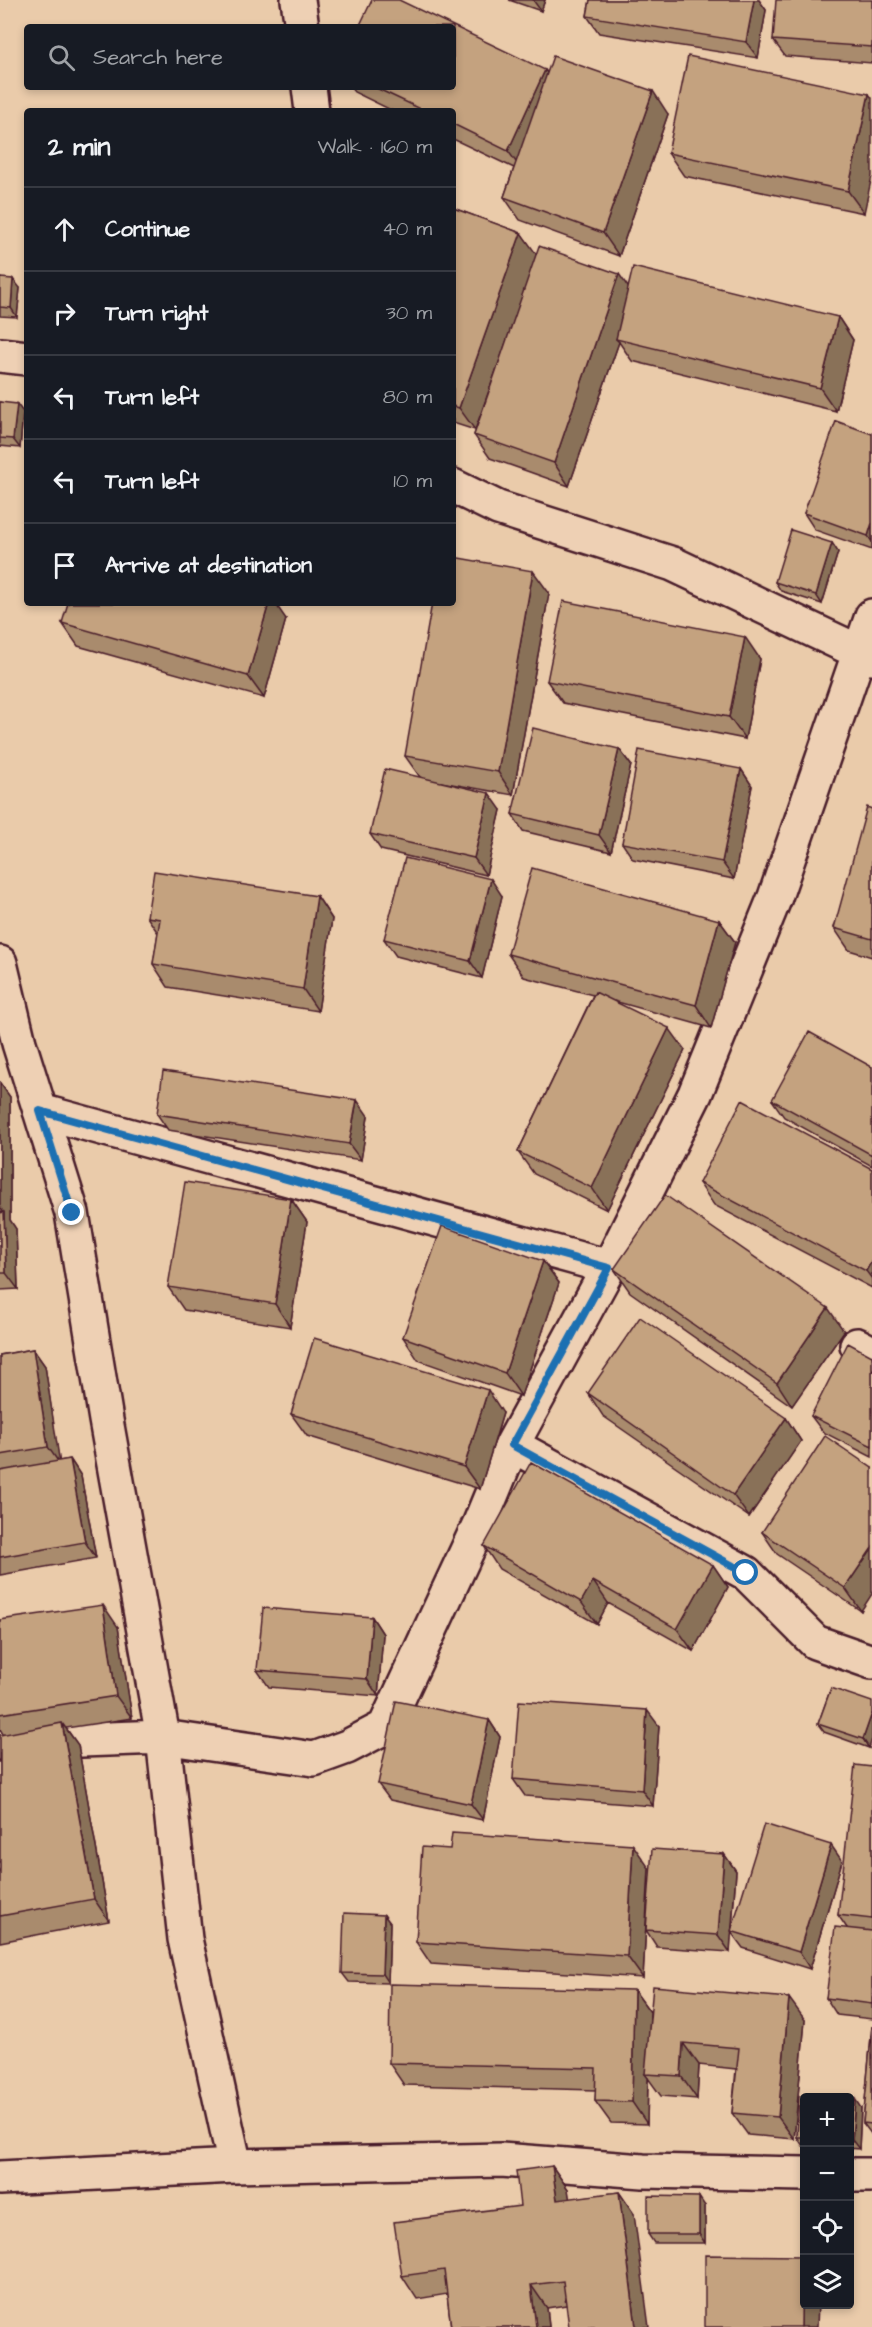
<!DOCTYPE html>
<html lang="en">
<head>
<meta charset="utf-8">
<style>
  body { margin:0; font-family:"Architects Daughter",sans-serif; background:#20242c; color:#f1f3f6 }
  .controls { position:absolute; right:18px; bottom:18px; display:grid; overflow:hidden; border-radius:6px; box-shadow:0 3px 9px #0003 }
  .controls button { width:54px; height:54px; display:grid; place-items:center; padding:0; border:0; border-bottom:2px solid #363941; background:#171b24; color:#f1f3f6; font:30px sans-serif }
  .stop { position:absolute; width:18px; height:18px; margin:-14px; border:4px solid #1f6fb2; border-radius:50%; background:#fff }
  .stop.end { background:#1f6fb2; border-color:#fff; box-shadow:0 2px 6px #0008 }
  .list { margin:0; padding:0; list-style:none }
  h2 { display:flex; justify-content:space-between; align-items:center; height:78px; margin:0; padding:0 24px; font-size:26px }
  h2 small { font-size:20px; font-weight:400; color:#9ea1a6 }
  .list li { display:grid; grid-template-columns:39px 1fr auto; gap:18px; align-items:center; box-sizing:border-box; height:84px; padding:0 24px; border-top:2px solid #363941 }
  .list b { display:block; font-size:22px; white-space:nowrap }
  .list em { font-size:20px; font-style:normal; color:#9ea1a6 }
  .icon { flex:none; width:33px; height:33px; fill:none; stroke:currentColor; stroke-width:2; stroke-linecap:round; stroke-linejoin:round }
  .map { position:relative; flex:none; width:872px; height:2327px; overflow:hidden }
  .search { position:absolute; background:#171b24; box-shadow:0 3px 9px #0003; left:24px; top:24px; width:432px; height:66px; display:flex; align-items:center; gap:15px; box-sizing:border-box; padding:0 21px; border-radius:6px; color:#9ea1a6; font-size:22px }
  .panel { position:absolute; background:#171b24; box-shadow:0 3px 9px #0003; left:24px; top:108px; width:432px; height:498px; border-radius:6px }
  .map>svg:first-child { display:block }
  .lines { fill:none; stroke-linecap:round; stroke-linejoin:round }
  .street-casing { stroke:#4a1f2b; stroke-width:38 }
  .street { stroke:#eed0b4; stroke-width:33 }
  .wall { fill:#a98b6d; stroke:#4a1f2b; stroke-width:1.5 }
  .shaded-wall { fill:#897159; stroke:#4a1f2b; stroke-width:1.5 }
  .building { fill:#c4a27f; stroke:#4a1f2b; stroke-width:1.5 }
  .route { stroke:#1f6fb2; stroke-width:8 }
</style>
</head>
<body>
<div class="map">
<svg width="872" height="2327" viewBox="0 0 872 2327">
  <rect width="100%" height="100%" fill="#eacbaa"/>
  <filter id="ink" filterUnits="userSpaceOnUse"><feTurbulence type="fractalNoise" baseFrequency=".0167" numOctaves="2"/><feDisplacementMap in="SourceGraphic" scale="12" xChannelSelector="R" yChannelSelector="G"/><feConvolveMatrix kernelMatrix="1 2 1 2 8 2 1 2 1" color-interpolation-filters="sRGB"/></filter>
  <g filter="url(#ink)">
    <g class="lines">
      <g class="street-casing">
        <path id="street" d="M298 0 302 27
          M309 87 312 111
          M0 355 27 358
          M453 486 498 508 673 564 872 658
          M0 963 19 1043 72 1213 106 1420 163 1737 185 1939 235 2166
          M40 1111 609 1267
          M857 1345 872 1353
          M512 1445 746 1573 815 1642 872 1662
          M0 1743 163 1737 314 1759 347 1747 385 1727 479 1525 512 1445 609 1267 695 1094 775 897 872 616
          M850 2175H872
          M0 2178 235 2166 501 2160 643 2171 804 2174"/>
      </g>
      <use href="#street" class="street"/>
    </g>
    <path class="wall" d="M509 0H545L541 11Z
      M590 0H759L766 10 758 58 599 33 587 16Z
      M872 0V63L785 56 773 40Z
      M545 70 547 73 668 114 619 256 520 220 504 197 514 168 453 139V111H393L354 92 350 87H453Z
      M869 94 864 213 684 176 668 153Z
      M453 208 521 233 536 255 628 288 838 317 853 340 836 411 632 361 619 342 569 486 490 458 474 435 516 313 475 430 453 423Z
      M0 278 20 288 17 317 0 316Z
      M0 402 23 412 20 448 0 446Z
      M872 434V550L815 530 804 513Z
      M832 543 838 552 822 604 781 591 775 582Z
      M549 593 513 795 441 782 501 810 486 875 381 850 370 834 420 777 405 756Z
      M286 619 264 698 78 646 62 623Z
      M760 659 745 739 563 703 547 681Z
      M619 749 631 765 611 852 523 831 512 814Z
      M741 769 752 786 734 879 633 859 622 843Z
      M872 809V957L849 950 834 928Z
      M317 896 332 919 318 1011 168 987 153 964 158 933 147 917Z
      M502 896 482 978 396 956 384 939Z
      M719 920 735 942 711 1028 614 1001 685 1050 607 1210 534 1174 518 1152 593 995 524 977 508 954Z
      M872 1067V1166L784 1117 772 1100Z
      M0 1083 10 1097V1220L16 1229 18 1289 0 1290Z
      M157 1114 368 1116 361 1160 168 1130Z
      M872 1169V1288L714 1205 699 1183Z
      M291 1199 307 1222 290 1327 184 1310 168 1287Z
      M543 1261 559 1283 521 1396 418 1360 403 1337Z
      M614 1269 844 1331 792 1406 630 1292Z
      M33 1349 45 1366 59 1461 70 1459 81 1476 96 1558 0 1575V1355Z
      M872 1356V1457L823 1432 811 1416Z
      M588 1393 786 1418 801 1441 749 1517 603 1416Z
      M503 1413 480 1489 307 1436 291 1414Z
      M872 1468 861 1611 777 1554 762 1532Z
      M484 1546 713 1565 728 1587 693 1651 608 1603 597 1624 499 1569Z
      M372 1617 383 1634 378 1696 269 1687 257 1670Z
      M0 1620 118 1627 132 1718 66 1728 78 1745 109 1921 0 1942V1735L3 1734 0 1729Z
      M831 1688 869 1748 824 1732 818 1724Z
      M489 1720 500 1737 483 1820 390 1800 378 1784Z
      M659 1726 653 1806 525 1796 513 1779Z
      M872 1767V2019L837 2015 826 1998 847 1928 838 1915Z
      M450 1849 649 1868 643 1978 431 1964 416 1942Z
      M724 1854 736 1871 732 1929 842 1861 810 1969 743 1948 731 1932 730 1952 657 1947 646 1930Z
      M384 1915 390 1923 388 1983 349 1982 342 1973Z
      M634 1990 650 2012 649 2029 805 2020 794 2139 748 2135 732 2113 736 2069 699 2065 697 2099 661 2096 648 2078 647 2124 611 2123 595 2101 596 2090 404 2085 389 2063Z
      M872 2026V2135L863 2123Z
      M804 2097V2146H803L797 2137Z
      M849 2099 861 2108 859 2149 849 2148Z
      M552 2166 568 2189 569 2199 619 2192 634 2214 566 2305 547 2308 549 2327H451L447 2294 417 2299 402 2276 520 2206Z
      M705 2206V2243H654L648 2234Z"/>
    <path class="shaded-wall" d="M533 0H545L541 11Z
      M754 0H759L766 10 758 58 746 42Z
      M545 70 561 92 524 173 508 151Z
      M653 91 668 114 619 256 603 233Z
      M869 94 872 98V176L864 213 848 191Z
      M521 233 537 255 475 430 459 408Z
      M619 274 635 297 616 339 619 342 569 486 554 463Z
      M13 279 20 288 17 317 11 308Z
      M838 317 853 340 836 411 820 388Z
      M17 404 23 412 20 448 13 439Z
      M872 523V542L868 536Z
      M832 543 838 552 822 604 816 595Z
      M533 571 549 593 513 795 498 772Z
      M269 603H275L286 619 264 698 248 676Z
      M745 637 760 659 745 739 729 717Z
      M619 749 631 765 611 852 599 835Z
      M741 769 752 786 734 879 722 862Z
      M489 793 501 810 486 875 474 858Z
      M491 879 502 896 482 978 470 961Z
      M317 896 332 919 318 1011 303 989Z
      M719 920 735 942 711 1028 696 1005Z
      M669 1028 685 1050 607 1210 592 1188Z
      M0 1083 10 1097V1220L16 1229 18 1289 6 1273 4 1213 0 1207Z
      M357 1100 368 1116 361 1160 349 1144Z
      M291 1199 307 1222 290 1327 275 1304Z
      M872 1260V1279L866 1271Z
      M543 1261 559 1283 521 1396 505 1373Z
      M828 1308 844 1331 792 1406 777 1383Z
      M33 1349 45 1366 60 1464 48 1447Z
      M488 1390 503 1413 480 1489 464 1467Z
      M786 1418 801 1441 749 1517 733 1495Z
      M70 1459 81 1476 96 1558 85 1542Z
      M872 1548V1594L861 1611 845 1588Z
      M713 1565 728 1587 693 1651 677 1629Z
      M593 1581 608 1603 597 1624 581 1602Z
      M103 1605 118 1627 132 1718 116 1696Z
      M372 1617 383 1634 378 1696 367 1679Z
      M647 1710 659 1726 653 1806 642 1790Z
      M872 1713V1739L869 1748 863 1739Z
      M489 1720 500 1737 483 1820 471 1804Z
      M62 1723 78 1745 109 1921 94 1899Z
      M633 1845 649 1868 643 1978 627 1956Z
      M831 1845 842 1861 810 1969 799 1952Z
      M724 1854 736 1871 730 1952 718 1935Z
      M384 1915 390 1923 388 1983 382 1974Z
      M634 1990 650 2012 648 2074H645L648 2078 647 2124 632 2102Z
      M789 1998 805 2020 794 2139 778 2117Z
      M683 2043 699 2065 697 2099 681 2076Z
      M855 2099 861 2108 859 2149 852 2140Z
      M552 2166 568 2189 573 2223 557 2200Z
      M619 2192 634 2214 649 2327H636Z
      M699 2197 705 2206V2243L699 2234Z
      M802 2256 804 2259V2304H818L817 2327H801Z
      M531 2285 547 2308 549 2327H536Z"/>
    <path class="building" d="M372 0H399L545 70 508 151 453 124V111H425L374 87H453V27H359Z
      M590 0H754L746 42 587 16Z
      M776 0H872V47L773 40Z
      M553 56 653 91 603 233 504 197Z
      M688 56 869 94 848 191 668 153Z
      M453 208 521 233 459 408 453 406Z
      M539 246 619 274 554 463 474 435Z
      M633 267 838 317 820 388 616 339Z
      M0 278 13 279 11 308 0 307Z
      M0 402 17 404 13 439 0 438Z
      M836 421 872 434V523L868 536 804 513Z
      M791 530 832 543 816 595 775 582Z
      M453 557 533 571 498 772 405 756 432 603H453Z
      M563 601 745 637 729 717 547 681Z
      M68 603H269L248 676 62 623Z
      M533 728 619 749 599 835 512 814Z
      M639 750 741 769 722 862 622 843Z
      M385 769 489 793 474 858 370 834Z
      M867 807 872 809V939L834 928Z
      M405 858 491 879 470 961 384 939Z
      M532 868 719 920 696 1005 508 954Z
      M154 871 317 896 303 989 153 964 160 919 147 917Z
      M595 992 669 1028 592 1188 518 1152Z
      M809 1032 872 1067V1155L772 1100Z
      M163 1071 357 1100 349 1144 157 1114Z
      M742 1100 872 1169V1260L866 1271 699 1183Z
      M185 1182 291 1199 275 1304 168 1287Z
      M665 1195 828 1308 777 1383 614 1269Z
      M4 1212 6 1273H0V1213Z
      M442 1226 543 1261 505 1373 403 1337Z
      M640 1317 786 1418 733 1495 588 1393Z
      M314 1338 488 1390 464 1467 291 1414Z
      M848 1343 872 1356V1446L811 1416Z
      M33 1349 48 1447 0 1455V1355Z
      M825 1436 872 1468V1548L845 1588 762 1532Z
      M70 1459 85 1542 0 1557V1471Z
      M531 1462 713 1565 677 1629 593 1581 581 1602 484 1546Z
      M103 1605 116 1696 0 1714V1620Z
      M263 1608 372 1617 367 1679 257 1670Z
      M831 1688 872 1702V1713L863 1739 818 1724Z
      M396 1701 489 1720 471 1804 378 1784Z
      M519 1701 647 1710 642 1790 513 1779Z
      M62 1723 94 1899 0 1916V1735Z
      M855 1765 872 1767V1919L838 1915Z
      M764 1824 831 1845 799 1952 731 1931Z
      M452 1833 633 1845 627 1956 416 1942 422 1847 450 1849Z
      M652 1849 724 1854 718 1935 646 1930Z
      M344 1913 384 1915 382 1974 342 1973Z
      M835 1927 872 1931V2004L826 1998Z
      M390 1984 634 1990 632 2102 595 2101 596 2068 389 2063Z
      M653 1986 789 1998 778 2117 732 2113 739 2048 683 2043 681 2076 645 2074Z
      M872 2026V2124L863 2123Z
      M799 2096 820 2097H804V2137H797Z
      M849 2099H855L852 2140 849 2139Z
      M552 2166 557 2200 619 2192 636 2327H569L563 2281 531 2285 536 2327H451L444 2270 402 2276 394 2222 520 2206 516 2171Z
      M648 2196 699 2197V2234H648Z
      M705 2255 802 2256 801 2327H705Z"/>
  </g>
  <g class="lines" filter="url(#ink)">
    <path class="route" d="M72 1213 40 1111 609 1268 512 1445 746 1573"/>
  </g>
</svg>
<div class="controls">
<button>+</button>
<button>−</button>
<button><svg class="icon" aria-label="locate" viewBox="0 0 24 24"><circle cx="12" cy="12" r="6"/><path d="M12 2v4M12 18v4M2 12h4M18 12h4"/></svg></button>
<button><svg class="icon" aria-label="layers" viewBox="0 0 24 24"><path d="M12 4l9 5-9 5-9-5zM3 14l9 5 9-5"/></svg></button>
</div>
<div class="stop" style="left:746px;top:1573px"></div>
<div class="stop end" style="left:72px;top:1213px"></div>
<div class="search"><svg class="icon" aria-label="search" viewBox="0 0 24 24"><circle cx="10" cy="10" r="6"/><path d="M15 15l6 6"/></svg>Search here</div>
<section class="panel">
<h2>2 min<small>Walk · 160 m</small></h2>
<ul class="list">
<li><svg class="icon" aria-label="ahead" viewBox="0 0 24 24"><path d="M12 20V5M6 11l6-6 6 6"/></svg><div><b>Continue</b></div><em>40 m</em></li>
<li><svg class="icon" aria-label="right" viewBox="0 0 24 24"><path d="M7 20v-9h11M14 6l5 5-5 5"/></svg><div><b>Turn right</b></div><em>30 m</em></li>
<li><svg class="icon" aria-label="left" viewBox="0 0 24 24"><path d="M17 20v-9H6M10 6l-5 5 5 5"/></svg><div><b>Turn left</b></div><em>80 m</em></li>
<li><svg class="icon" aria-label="left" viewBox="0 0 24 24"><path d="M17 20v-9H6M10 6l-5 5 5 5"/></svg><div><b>Turn left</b></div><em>10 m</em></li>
<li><svg class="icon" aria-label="arrive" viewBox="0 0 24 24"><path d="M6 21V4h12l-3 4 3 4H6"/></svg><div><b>Arrive at destination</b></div></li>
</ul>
</section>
</div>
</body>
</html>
